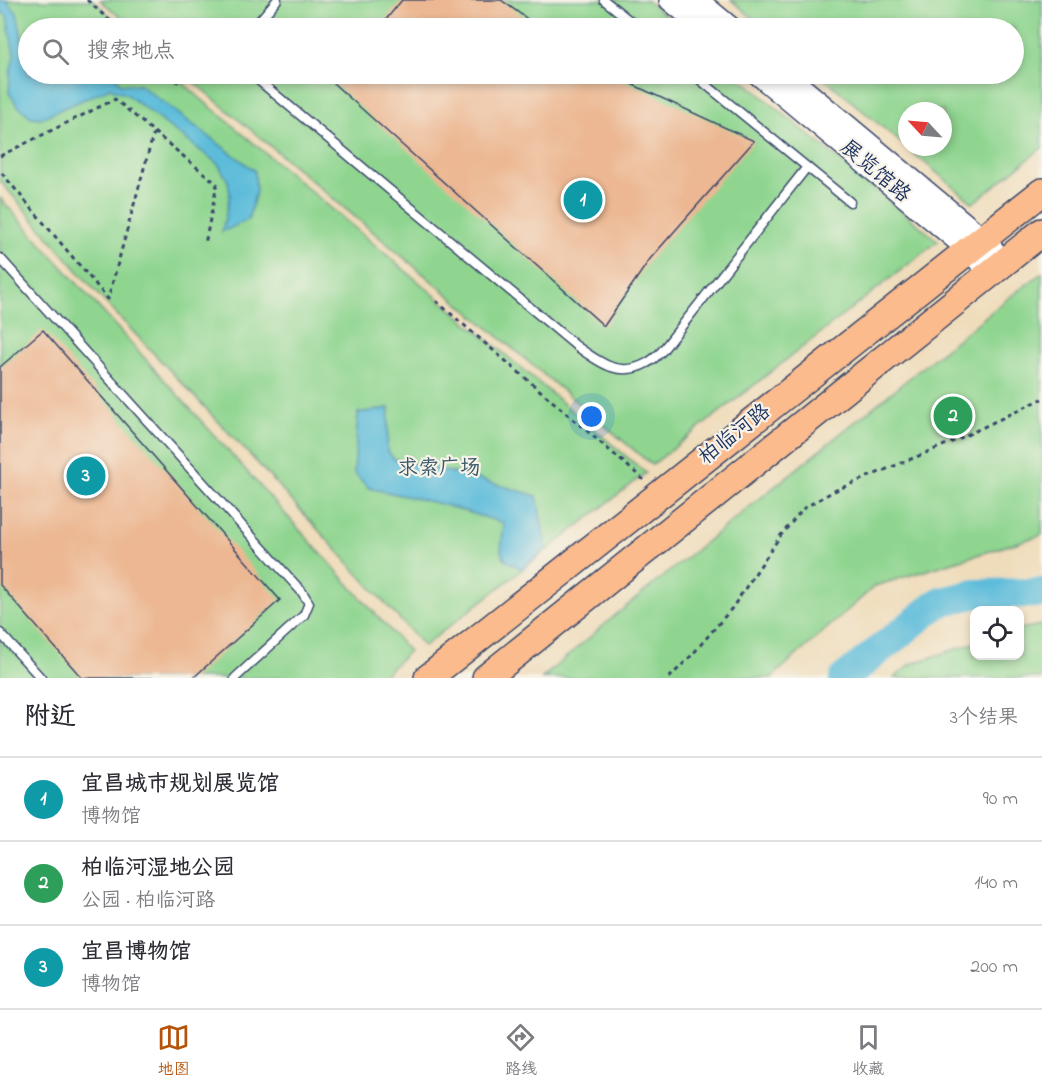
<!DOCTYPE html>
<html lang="zh">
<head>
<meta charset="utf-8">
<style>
  body { margin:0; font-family:"Indie Flower","LXGW WenKai TC",sans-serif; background:#f2f2f3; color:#2b2b33 }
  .controls { position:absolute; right:18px; bottom:18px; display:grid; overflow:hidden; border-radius:12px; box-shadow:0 3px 9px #0003 }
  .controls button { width:54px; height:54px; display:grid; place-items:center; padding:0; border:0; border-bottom:2px solid #e1e1e2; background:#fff; color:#2b2b33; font:30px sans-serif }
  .compass { position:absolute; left:898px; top:102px; width:54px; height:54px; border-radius:50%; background:#fff; box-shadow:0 3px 9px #0003; rotate:296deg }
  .you { position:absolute; left:592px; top:417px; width:21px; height:21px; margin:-15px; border:4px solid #fff; border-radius:50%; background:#1a73e8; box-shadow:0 0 0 9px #1a73e833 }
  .badge { display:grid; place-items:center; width:39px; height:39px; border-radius:50%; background:#b45309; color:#fff; font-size:20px; font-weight:700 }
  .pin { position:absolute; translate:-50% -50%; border:3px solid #fff; box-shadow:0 2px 6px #0006 }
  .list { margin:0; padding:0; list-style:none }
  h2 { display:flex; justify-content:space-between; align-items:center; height:78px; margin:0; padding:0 24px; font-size:26px }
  h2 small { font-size:20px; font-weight:400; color:#7c7c81 }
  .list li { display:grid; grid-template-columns:39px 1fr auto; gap:18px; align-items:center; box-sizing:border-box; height:84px; padding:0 24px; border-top:2px solid #e1e1e2 }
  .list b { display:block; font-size:22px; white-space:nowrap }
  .list p { margin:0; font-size:20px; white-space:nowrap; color:#7c7c81 }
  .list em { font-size:20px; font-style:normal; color:#7c7c81 }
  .icon { flex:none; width:33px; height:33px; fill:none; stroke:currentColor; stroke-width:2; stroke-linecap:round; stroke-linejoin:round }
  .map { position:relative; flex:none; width:1042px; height:678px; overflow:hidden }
  .search { position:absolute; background:#fff; box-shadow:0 3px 9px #0003; left:18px; right:18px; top:18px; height:66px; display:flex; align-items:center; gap:15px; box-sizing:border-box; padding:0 21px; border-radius:33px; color:#7c7c81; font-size:22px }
  .sheet { height:330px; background:#fff }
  nav { display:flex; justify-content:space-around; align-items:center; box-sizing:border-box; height:84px; border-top:2px solid #e1e1e2; background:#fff; font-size:16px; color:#7c7c81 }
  nav a { display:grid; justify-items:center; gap:3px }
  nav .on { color:#b45309 }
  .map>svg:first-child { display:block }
  .green { fill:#8fd590; stroke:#558277; stroke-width:1.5; fill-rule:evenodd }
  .water { fill:#5cbcda; stroke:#3c769c; stroke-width:1.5 }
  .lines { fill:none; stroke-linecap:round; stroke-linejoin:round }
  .river { stroke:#5cbcda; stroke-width:30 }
  .building { fill:#ecb792 }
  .service-casing { stroke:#3b496c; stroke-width:11 }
  .tertiary-casing { stroke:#3b496c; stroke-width:24 }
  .primary-casing { stroke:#3b496c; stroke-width:30 }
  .path { stroke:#3b496c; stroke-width:3; stroke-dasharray:4.5 4.5; stroke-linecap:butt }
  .service { stroke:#fff; stroke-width:8 }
  .tertiary { stroke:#fff; stroke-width:21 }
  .primary { stroke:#fbbb8d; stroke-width:27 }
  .labels { text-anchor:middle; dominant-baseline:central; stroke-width:4.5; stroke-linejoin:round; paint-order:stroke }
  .street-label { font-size:21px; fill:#1b2f5e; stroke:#f7f3e8 }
  .park-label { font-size:21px; fill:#38586a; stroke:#f7f3e8 }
</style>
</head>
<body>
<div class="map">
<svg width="1042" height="678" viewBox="0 0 1042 678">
  <rect width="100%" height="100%" fill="#f7f3e8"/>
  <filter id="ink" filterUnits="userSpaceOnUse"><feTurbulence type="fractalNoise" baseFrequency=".0167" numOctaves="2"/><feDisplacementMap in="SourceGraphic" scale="12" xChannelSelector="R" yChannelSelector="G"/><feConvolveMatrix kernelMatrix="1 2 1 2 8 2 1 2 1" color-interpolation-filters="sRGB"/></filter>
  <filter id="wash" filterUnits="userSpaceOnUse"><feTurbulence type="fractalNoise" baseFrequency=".008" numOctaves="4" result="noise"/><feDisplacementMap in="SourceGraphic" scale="24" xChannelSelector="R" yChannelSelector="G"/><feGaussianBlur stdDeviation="1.35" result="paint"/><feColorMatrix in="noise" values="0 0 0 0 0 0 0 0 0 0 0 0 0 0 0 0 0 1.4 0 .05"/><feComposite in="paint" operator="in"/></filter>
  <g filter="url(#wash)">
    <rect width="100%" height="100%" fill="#efdcba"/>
    <path class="green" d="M0 0H93L124 28H28V74H173L200 98 646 473 424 646 250 455 104 301 0 181Z
      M100 0H646L681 28H133Z
      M731 0H1042V148L973 203 819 74H1014V28H765ZM907 111H943V147H907Z
      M184 74H735L938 241 652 465Z
      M0 198 409 651 381 678H0Z
      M1042 273V535L875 586 771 678H542L618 613 1011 296Z
      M1042 625V678H894L911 664 974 643V656H1020V629Z"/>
    <path class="water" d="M0 0H6L17 13 27 62 28 63V74H50L62 78 83 74H112L121 84 140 85 255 171 256 192 248 220 222 232 230 194 228 181 218 164 126 94 110 88 41 118 31 117 17 105 9 93 10 74 14 55 7 16 0 10Z
      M389 408 387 451 394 459 475 478 537 496 546 548 522 569 505 560 501 551 504 523 441 504 369 488 354 473 358 413Z"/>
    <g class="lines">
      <path class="river" d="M844 678 938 603 974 594 1042 593"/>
    </g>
    <g id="blocks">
      <path class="building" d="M402 0H501L540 28H379Z
        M341 74H610L754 141 650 259 604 326 333 83Z
        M43 330 280 600 193 678H82L0 585V367Z"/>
    </g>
  </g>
  <g filter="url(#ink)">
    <use href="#blocks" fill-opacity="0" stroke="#3b496c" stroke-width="1.5"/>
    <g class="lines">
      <g class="service-casing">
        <path id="service" d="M604 0 639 28
          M253 28 277 0
          M251 74 575 345C598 361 618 379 647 363 653 360 658 355 662 351L807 167
          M693 74 850 202
          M0 258 302 592 309 603 304 615 235 678
          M0 633 41 678"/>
      </g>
      <g class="tertiary-casing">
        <path id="tertiary" d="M670 0 704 28
          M697 0 731 28
          M758 74 969 250 990 273
          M785 74 983 239 1004 262"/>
      </g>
      <g class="primary-casing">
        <path id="primary" d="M428 678 1042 192
          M486 678 1042 232"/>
      </g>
      <path class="path" d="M87 0 118 28
        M168 74 181 85
        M154 132 217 184 205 244
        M0 156 115 99 154 132 108 299 0 171
        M436 301 644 480
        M669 678 692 655 732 608 781 535 804 508 834 491 952 442 1042 399"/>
      <use href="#service" class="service"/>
      <use href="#tertiary" class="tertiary"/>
      <use href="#primary" class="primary"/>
    </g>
  </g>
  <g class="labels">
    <g class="street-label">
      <text transform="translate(875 172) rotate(40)">展览馆路</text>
      <text transform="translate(735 435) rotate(-38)">柏临河路</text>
    </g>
    <g class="park-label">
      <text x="439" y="469">求索广场</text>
    </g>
  </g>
</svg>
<div class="controls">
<button><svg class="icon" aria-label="locate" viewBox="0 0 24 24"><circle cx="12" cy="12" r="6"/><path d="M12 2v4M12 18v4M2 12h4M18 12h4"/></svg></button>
</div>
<svg class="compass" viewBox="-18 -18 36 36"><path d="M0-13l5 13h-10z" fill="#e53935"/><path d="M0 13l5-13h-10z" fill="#7c7c81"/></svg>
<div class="you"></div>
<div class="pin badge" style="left:583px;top:200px;background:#0f9aa8">1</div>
<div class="pin badge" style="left:953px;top:416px;background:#2e9e5b">2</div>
<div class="pin badge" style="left:86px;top:476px;background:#0f9aa8">3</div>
<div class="search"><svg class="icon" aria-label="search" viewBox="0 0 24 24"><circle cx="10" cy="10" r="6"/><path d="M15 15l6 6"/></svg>搜索地点</div>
</div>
<section class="sheet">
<h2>附近<small>3个结果</small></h2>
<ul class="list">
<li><span class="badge" style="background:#0f9aa8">1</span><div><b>宜昌城市规划展览馆</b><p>博物馆</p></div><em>90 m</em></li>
<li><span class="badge" style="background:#2e9e5b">2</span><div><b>柏临河湿地公园</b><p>公园 · 柏临河路</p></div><em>140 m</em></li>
<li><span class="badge" style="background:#0f9aa8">3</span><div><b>宜昌博物馆</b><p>博物馆</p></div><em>200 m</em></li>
</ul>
</section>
<nav>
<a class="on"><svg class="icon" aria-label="map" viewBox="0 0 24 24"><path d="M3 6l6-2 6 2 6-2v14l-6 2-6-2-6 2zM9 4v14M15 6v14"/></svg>地图</a>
<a><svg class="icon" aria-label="directions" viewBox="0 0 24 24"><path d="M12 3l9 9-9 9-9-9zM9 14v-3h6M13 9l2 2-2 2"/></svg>路线</a>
<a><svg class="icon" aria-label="saved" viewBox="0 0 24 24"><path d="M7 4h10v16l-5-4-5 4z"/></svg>收藏</a>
</nav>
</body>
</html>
